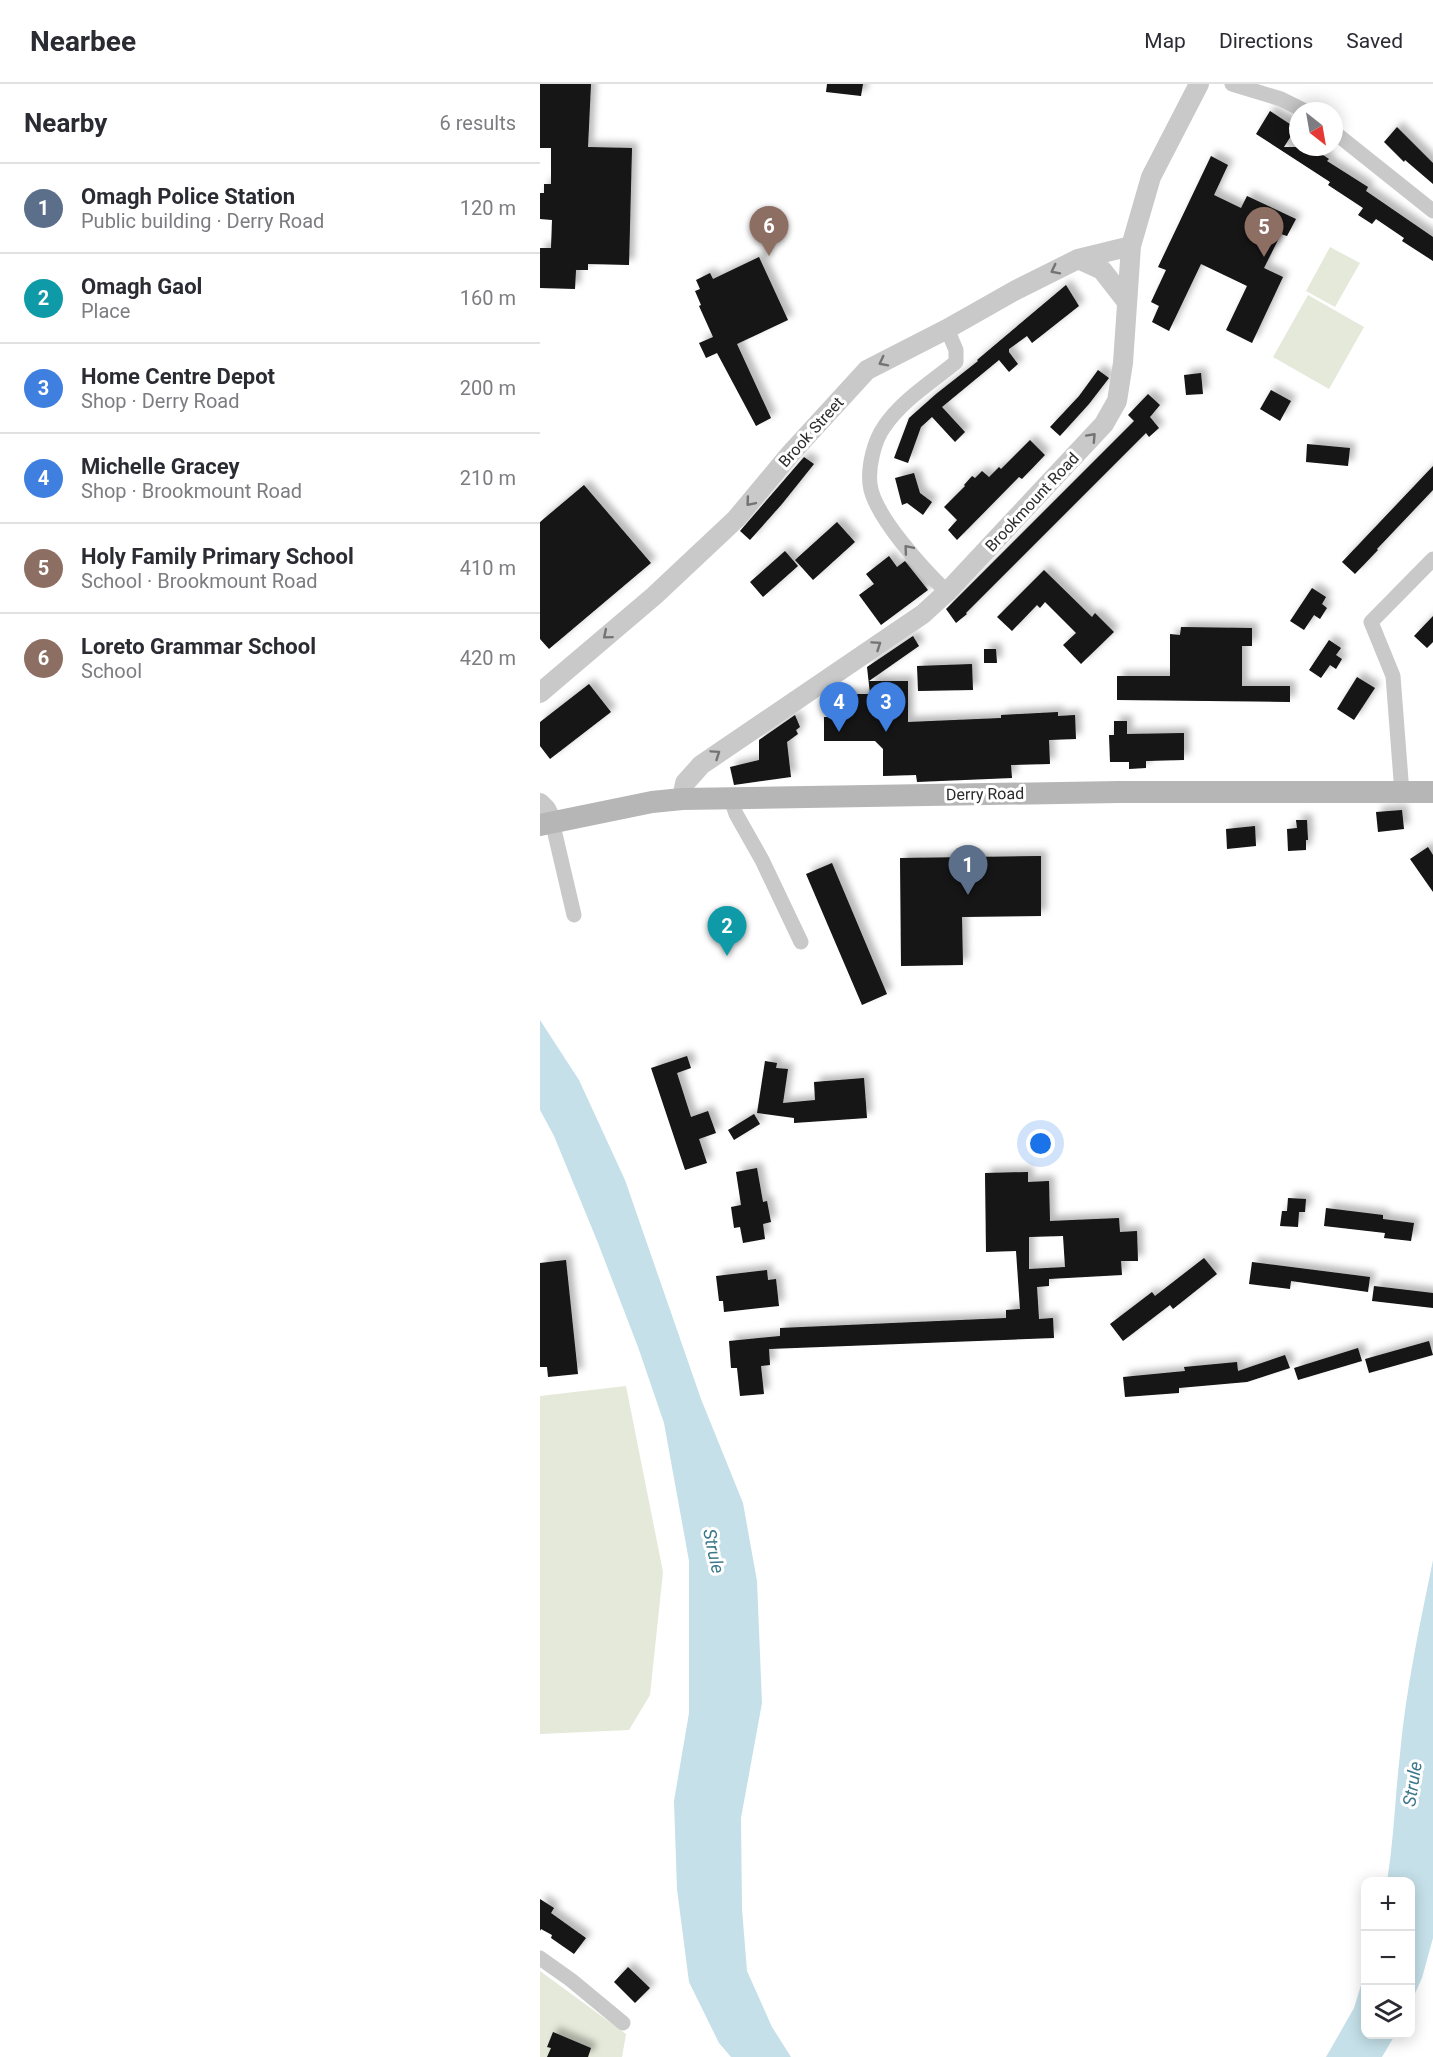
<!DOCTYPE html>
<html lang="en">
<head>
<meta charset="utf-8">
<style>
  body { margin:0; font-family:Roboto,sans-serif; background:#f2f2f3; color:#2b2b33 }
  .controls { position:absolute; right:18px; bottom:18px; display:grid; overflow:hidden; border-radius:12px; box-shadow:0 3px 15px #0003 }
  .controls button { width:54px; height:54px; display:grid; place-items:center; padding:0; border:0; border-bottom:2px solid #e1e1e2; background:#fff; color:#2b2b33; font:30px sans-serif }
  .compass { position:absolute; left:749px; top:18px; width:54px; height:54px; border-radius:50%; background:#fff; box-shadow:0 3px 15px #0003; rotate:149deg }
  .you { position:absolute; left:501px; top:1060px; width:21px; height:21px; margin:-15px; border:4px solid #fff; border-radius:50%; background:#1a73e8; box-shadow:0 0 0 9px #1a73e833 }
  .badge { display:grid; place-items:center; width:39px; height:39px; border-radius:50%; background:#df3156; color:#fff; font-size:20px; font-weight:700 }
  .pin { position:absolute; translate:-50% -50px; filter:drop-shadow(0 2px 3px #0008) }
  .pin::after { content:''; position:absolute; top:32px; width:21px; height:18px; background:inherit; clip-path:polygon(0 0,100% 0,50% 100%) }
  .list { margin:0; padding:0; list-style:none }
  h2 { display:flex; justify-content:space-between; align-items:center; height:78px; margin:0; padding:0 24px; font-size:26px }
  h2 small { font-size:20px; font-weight:400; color:#7c7c81 }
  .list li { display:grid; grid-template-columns:39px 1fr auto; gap:18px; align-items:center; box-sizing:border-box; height:90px; padding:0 24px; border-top:2px solid #e1e1e2 }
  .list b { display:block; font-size:22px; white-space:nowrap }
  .list p { margin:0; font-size:20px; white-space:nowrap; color:#7c7c81 }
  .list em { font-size:20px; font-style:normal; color:#7c7c81 }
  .icon { flex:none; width:33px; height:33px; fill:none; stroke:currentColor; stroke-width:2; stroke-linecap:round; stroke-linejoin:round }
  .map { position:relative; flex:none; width:893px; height:1973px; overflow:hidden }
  header { display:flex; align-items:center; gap:36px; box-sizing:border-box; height:84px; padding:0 30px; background:#fff; border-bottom:2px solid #e1e1e2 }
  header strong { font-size:28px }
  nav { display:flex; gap:33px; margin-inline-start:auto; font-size:21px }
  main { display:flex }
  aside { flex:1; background:#fff }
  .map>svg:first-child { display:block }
  .green { fill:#e4e9d9 }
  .water { fill:#c5e0e9 }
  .building { fill:#131313; fill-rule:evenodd; filter:url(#shadow) }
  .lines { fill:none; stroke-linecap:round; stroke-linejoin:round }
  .minor { stroke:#c9c9c9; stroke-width:15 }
  .tertiary { stroke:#c9c9c9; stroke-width:20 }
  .secondary { stroke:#b6b6b6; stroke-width:22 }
  .oneway { stroke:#737373 }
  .labels { text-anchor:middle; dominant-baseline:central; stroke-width:6; stroke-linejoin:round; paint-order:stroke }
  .street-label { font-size:16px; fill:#2c2c2c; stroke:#fff }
  .water-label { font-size:18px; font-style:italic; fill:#3d778b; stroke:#fff }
</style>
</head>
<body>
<header>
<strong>Nearbee</strong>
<nav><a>Map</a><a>Directions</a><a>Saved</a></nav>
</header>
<main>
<aside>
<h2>Nearby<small>6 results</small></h2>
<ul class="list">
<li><span class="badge" style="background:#5c6f8a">1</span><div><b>Omagh Police Station</b><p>Public building · Derry Road</p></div><em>120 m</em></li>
<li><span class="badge" style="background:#0f9aa8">2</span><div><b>Omagh Gaol</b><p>Place</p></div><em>160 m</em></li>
<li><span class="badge" style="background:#3f7fe0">3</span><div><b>Home Centre Depot</b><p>Shop · Derry Road</p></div><em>200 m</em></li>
<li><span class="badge" style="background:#3f7fe0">4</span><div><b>Michelle Gracey</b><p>Shop · Brookmount Road</p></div><em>210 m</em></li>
<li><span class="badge" style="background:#8d6e63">5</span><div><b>Holy Family Primary School</b><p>School · Brookmount Road</p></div><em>410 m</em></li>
<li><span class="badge" style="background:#8d6e63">6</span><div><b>Loreto Grammar School</b><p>School</p></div><em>420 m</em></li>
</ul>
</aside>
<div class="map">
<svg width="893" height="1973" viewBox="0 0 893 1973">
  <defs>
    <filter id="shadow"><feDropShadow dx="5.5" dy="-5.5" stdDeviation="3" flood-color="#0004"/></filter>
  </defs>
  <rect width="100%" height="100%" fill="#fff"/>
  <path class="green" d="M790 163 820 179 795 223 766 207Z
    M768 211 824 243 789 305 733 273Z
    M86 1302 123 1488 110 1611 89 1646 0 1650V1312Z
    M0 1887 86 1950 82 1973H0Z"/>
  <path class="water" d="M0 936 39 996 85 1096 161 1315 203 1419 217 1497 222 1619 201 1734 202 1825 207 1887 232 1943 251 1973H191L179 1959 149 1898 137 1805 134 1717 149 1629V1477L124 1339 98 1263 58 1159 14 1052 0 1026Z
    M893 1476V1854L882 1894 871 1918 870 1798 847 1797C854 1755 855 1713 860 1670 866 1604 880 1540 893 1476Z
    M825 1888 826 1950 855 1951 842 1973H786L814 1924Z"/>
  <path class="building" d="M0 0H51L48 63 92 64 89 181 48 180V186H36L35 205 0 204V164H11L12 136 0 135V109H4V100H11V64H0Z
    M287 0H323L321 12 286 8Z
    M730 27 756 44 744 63H771L789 75 787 77 828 103 826 107 893 153V177L862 157 864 154 836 135 832 140 818 131 823 124 788 101 790 98 716 50Z
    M857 43 893 79V100L865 76 864 78 844 58Z
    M671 72 688 81 674 111 701 124 707 112 756 135 747 152 741 150 724 184 743 193 712 259 686 246 707 202 661 180 629 247 612 238 619 222 611 218 626 186 618 183Z
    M219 173 248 236 197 260 231 334 216 342 177 269 166 274 159 259 173 253 159 222 161 221 155 207 160 205 156 196 170 189 173 195Z
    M526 201 539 222 492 259 487 252 469 265V268L478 280 469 288 459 276 402 323 425 348 415 358 392 333 381 343 368 379 354 374 369 334 396 310 438 277 437 276Z
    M558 286 569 294 549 320 520 352 510 343 539 312Z
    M661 289 663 310 646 311 644 291Z
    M731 306 751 317 740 337 720 325Z
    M608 310 620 321 610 333 619 344 609 353 606 349 426 529 427 530 416 539 406 525 594 337 588 331Z
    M490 356 505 371 482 395 479 393 417 456 408 446 417 436 404 423 425 402 424 401 432 392 435 394 442 387 449 393 459 383 461 385Z
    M767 360 810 364 808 382 766 378Z
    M264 373 274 380 242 420 210 456 200 447Z
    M893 382V406L837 465 838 466 815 490 802 478Z
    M374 389 380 409 392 418 383 431 367 419 362 421 355 394Z
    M44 401 111 479 9 565 0 555V438Z
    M297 438 315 458 273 496 255 476Z
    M245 467 258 482 223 513 210 498Z
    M349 472 357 483 365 477 388 506 341 541 319 511 334 500 326 490Z
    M504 486 552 533 555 529 574 548 541 580 523 561 536 549 505 518 500 524 497 521 472 547 457 533Z
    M772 504 786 513 782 520 787 524 780 535 774 531 764 546 750 537Z
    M893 532V558L887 564 874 552Z
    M641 543 712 544V562H702V602H750V618L577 616V592H630V550L640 551Z
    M373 552 379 562 329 597H368V638L461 634V631L518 628V632L535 631 536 655 509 656 510 680 471 681 472 694 377 698 376 691 343 692V665L335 657H284V633H304V610H330L327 583Z
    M789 556 801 564 796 571 802 575 796 585 790 581 781 594 769 586Z
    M444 565H456L457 579H444Z
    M432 580 433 606 378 607 377 582Z
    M817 593 835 604 814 636 797 625Z
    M49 600 71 628 10 675 0 662V638Z
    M255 631 260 643 256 646 258 650 247 658 251 693 194 701 190 683 219 676V656Z
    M574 637H587V650L644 649V676L606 677V684L589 685V678H570L569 651H574Z
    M862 726 864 745 838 748 836 728Z
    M756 736H767L768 756H766V766L748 767 747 745 757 744Z
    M715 742 716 762 687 765 686 745Z
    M888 763 893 771V808L870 775Z
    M501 772V832L422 833 423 881 361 882 360 774Z
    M292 779 347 910 322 921 266 790Z
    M147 972 151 984 137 989 151 1033 168 1027 176 1049 159 1055 167 1079 145 1086 111 984Z
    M225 977 237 979 236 984 248 985 243 1019 275 1016 274 998 324 994 327 1034 254 1039V1034L217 1029Z
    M214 1030 220 1040 194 1056 188 1046Z
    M217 1084 223 1118 227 1117 231 1138 223 1140 225 1155 203 1159 200 1143 194 1144 191 1123 201 1121 196 1088Z
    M488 1088V1098L509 1097 510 1137 579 1134 580 1148 597 1147 598 1177H581L582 1191 509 1195V1202L497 1203 499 1235 513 1234 514 1254 229 1265 230 1281 221 1282 224 1310 200 1312 197 1284H191L189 1257 240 1252V1244L466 1234V1226L480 1225 476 1167 446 1168 445 1089ZM523 1152 525 1183 489 1185V1153Z
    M748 1114 766 1115 765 1128H759L758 1143 740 1142 742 1127H747Z
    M786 1124 843 1131V1135L874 1139 871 1157 844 1154 845 1149 784 1142Z
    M664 1174 677 1190 633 1225 630 1221 583 1257 570 1240 612 1208 615 1212Z
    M26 1176 38 1290 8 1293 7 1283H0V1179Z
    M712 1178 830 1193 828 1208 751 1197 750 1205 709 1200Z
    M227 1186 228 1196 236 1195 239 1222 184 1228 183 1217H179L176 1192Z
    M834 1202 893 1209V1224L832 1217Z
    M889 1257 893 1271 829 1289 825 1275Z
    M818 1264 822 1277 758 1296 754 1284Z
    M745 1271 750 1284 707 1298 639 1304V1309L585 1313 583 1293 645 1287 644 1283 697 1278 698 1287Z
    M0 1815 14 1824 11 1829 46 1854 34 1870 11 1854 12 1851 1 1845 0 1847Z
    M88 1883 110 1904 95 1919 74 1898Z
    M13 1948 51 1964 48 1973H7L11 1964 7 1963Z"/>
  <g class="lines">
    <path class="minor" d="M692 0 741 15 765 27
      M794 48 893 127
      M407 245 416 266V278C392 298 362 316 344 343 334 357 328 383 330 400 333 431 385 487 407 508
      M862 709 853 592 831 538 893 475
      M191 715 196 730 222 776 261 858
      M12 737 34 831
      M0 1874 31 1896 83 1939"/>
    <path class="tertiary" d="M538 175 562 186 587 218
      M0 609 114 512 196 435 251 369 327 286 407 245 476 206 538 175 591 162
      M142 715 145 699 161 681 383 530 407 508 564 340 577 317 583 279 591 162 611 93 659 0
      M0 719 6 725 12 737"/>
    <path class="secondary" d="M0 741 112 718 142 715 579 708H893"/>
  </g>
  <defs><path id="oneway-chevron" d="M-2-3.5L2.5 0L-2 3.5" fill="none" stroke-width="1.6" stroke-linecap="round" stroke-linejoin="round" transform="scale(1.5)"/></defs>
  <g class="oneway">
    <use href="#oneway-chevron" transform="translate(515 186) rotate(153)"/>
    <use href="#oneway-chevron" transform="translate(343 278) rotate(153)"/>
    <use href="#oneway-chevron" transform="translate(552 353) rotate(-47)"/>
    <use href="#oneway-chevron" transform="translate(210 418) rotate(130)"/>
    <use href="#oneway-chevron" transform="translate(368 465) rotate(-130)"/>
    <use href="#oneway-chevron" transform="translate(67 551) rotate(140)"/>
    <use href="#oneway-chevron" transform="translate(337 561) rotate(-34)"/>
    <use href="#oneway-chevron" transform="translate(176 670) rotate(-34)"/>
  </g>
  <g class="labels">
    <g class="street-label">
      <text transform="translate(271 348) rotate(-48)">Brook Street</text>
      <text transform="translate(492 418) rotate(-47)">Brookmount Road</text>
      <text transform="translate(445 710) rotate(-1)">Derry Road</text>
    </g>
    <g class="water-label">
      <text transform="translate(174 1467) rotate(78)">Strule</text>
      <text transform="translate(872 1700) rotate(-81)">Strule</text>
    </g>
  </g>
</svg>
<div class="controls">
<button>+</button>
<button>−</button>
<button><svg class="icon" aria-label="layers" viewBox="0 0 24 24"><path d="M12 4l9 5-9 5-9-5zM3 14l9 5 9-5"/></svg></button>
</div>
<svg class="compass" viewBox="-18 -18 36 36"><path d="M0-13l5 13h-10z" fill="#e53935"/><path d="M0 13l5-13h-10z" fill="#7c7c81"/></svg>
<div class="you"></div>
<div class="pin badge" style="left:428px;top:811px;background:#5c6f8a">1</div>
<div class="pin badge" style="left:187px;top:872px;background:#0f9aa8">2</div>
<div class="pin badge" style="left:346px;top:648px;background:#3f7fe0">3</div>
<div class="pin badge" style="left:299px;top:648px;background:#3f7fe0">4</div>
<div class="pin badge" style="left:724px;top:173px;background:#8d6e63">5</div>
<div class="pin badge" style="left:229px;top:172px;background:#8d6e63">6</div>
</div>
</main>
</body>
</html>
